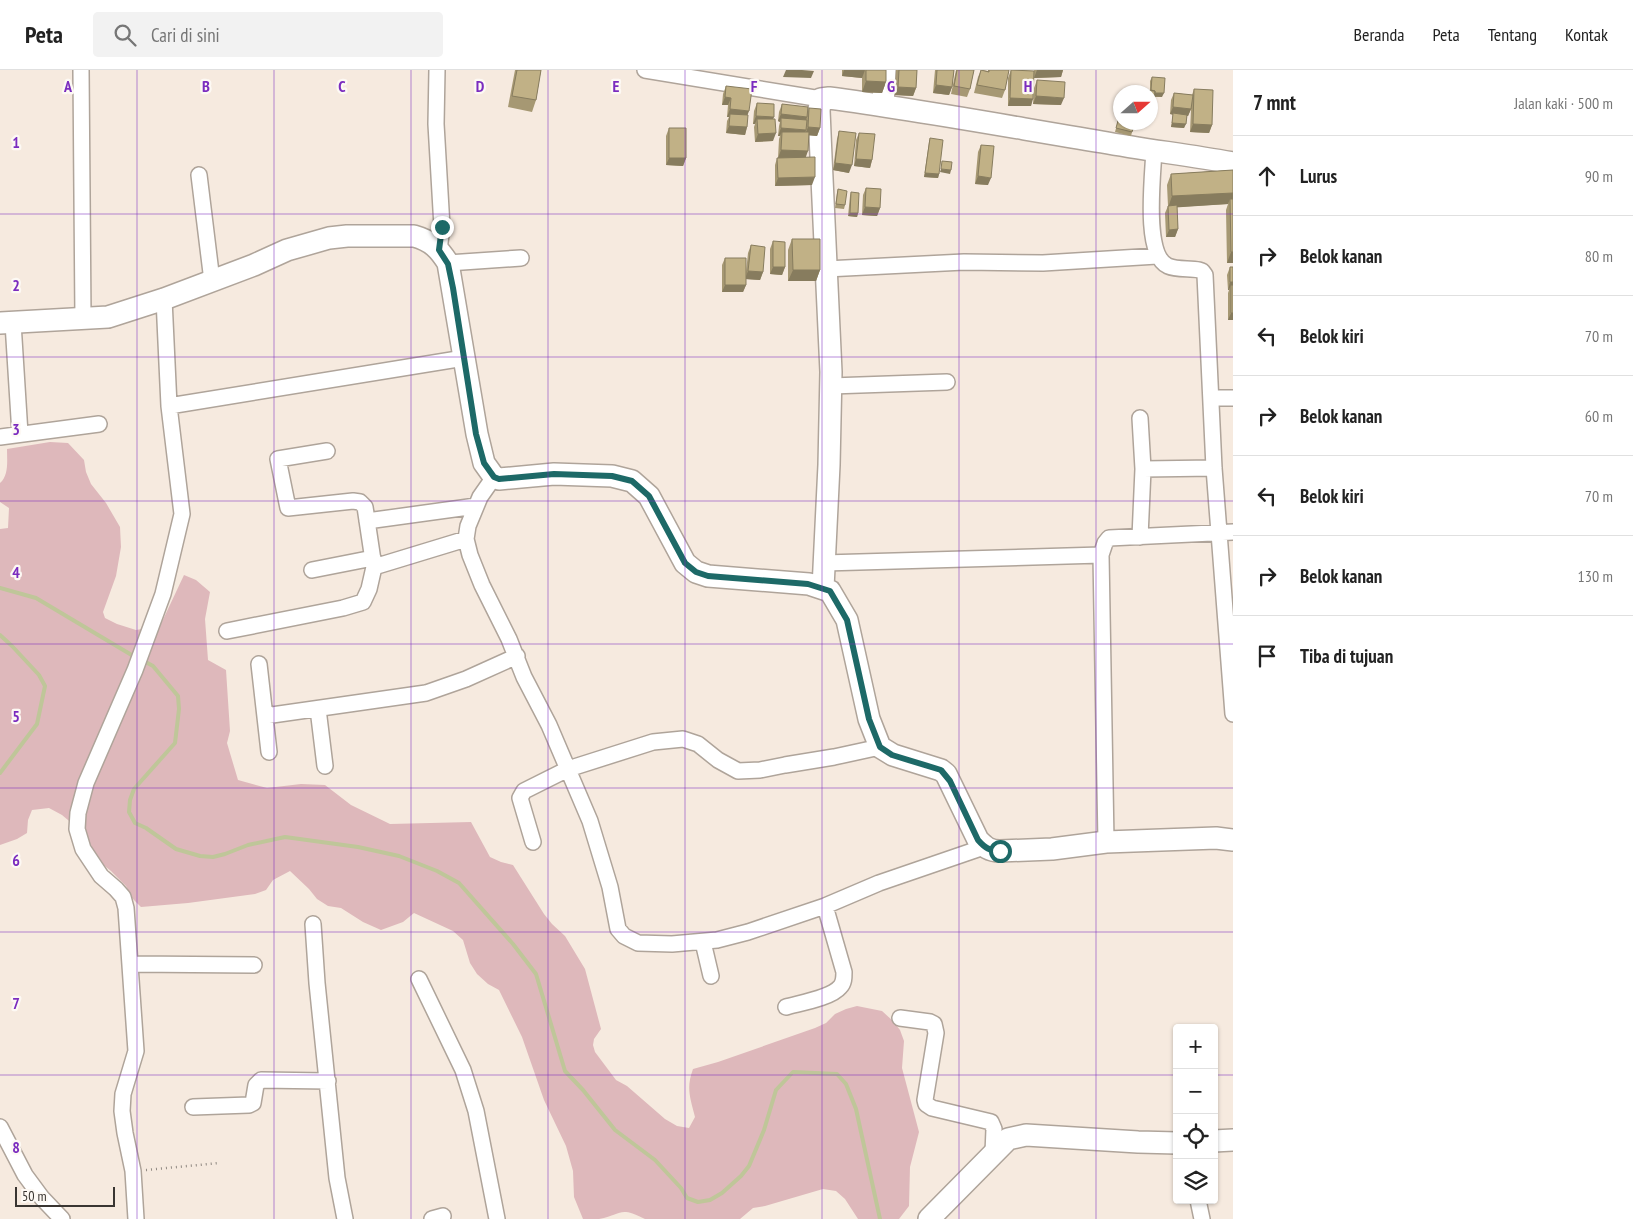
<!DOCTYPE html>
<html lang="id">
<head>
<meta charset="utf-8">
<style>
  body { margin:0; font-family:"PT Sans Narrow",sans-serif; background:#f2f2f2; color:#222 }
  .controls { position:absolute; right:15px; bottom:15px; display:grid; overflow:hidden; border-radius:5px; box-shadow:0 1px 4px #0004 }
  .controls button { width:45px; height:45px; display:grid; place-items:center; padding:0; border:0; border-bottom:1px solid #e0e0e0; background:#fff; color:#222; font:25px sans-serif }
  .compass { position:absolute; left:1113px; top:15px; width:45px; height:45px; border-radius:50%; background:#fff; box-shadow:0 1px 4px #0004; rotate:69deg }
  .scale { position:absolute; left:15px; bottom:12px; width:100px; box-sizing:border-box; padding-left:5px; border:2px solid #393531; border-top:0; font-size:14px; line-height:18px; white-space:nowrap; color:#393531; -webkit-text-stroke:4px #fdf9f4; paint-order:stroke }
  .stop { position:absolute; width:15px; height:15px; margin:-11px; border:4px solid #1d6967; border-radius:50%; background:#fff }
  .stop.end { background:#1d6967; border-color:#fff; box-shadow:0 1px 5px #0008 }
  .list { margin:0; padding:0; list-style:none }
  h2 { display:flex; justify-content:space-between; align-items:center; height:65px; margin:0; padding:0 20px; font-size:21px }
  h2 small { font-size:16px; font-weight:400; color:#767676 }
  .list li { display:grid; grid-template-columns:32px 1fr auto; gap:15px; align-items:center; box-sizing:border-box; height:80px; padding:0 20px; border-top:1px solid #e0e0e0 }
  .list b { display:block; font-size:19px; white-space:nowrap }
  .list em { font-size:16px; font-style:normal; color:#767676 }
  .icon { flex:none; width:28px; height:28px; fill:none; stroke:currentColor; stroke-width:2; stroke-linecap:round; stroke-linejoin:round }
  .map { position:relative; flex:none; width:1233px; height:1149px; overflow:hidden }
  header { display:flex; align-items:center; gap:30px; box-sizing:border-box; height:70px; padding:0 25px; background:#fff; border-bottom:1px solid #e0e0e0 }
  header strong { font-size:24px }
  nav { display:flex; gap:28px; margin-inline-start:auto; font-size:18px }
  .search { width:350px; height:45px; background:#f2f2f2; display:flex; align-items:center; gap:12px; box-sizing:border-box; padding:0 18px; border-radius:5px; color:#767676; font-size:19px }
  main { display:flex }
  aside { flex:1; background:#fff }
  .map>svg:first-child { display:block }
  .green { fill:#deb8bb }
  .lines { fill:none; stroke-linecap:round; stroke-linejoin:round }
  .stream { stroke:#bfc699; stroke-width:4 }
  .street-casing { stroke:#afa49a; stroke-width:18 }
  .secondary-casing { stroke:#afa49a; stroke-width:24 }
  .path { stroke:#8f8881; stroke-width:2.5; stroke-dasharray:1 4; stroke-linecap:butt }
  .street { stroke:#fff; stroke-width:15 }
  .secondary { stroke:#fff; stroke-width:21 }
  .wall { fill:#a69873 }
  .shaded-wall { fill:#877c5e }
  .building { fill:#c1b186; stroke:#877c5e }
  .route { stroke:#1d6967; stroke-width:6 }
  .grid { fill:none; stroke:#7b2cbf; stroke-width:1; stroke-opacity:0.55 }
  .grid-label { font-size:16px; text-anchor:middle; font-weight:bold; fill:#7b2cbf; stroke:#fdf9f4; stroke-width:4.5; stroke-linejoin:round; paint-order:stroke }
</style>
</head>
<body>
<header>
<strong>Peta</strong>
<div class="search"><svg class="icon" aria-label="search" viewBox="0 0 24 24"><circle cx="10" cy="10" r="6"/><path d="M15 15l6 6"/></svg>Cari di sini</div>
<nav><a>Beranda</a><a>Peta</a><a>Tentang</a><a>Kontak</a></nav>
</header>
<main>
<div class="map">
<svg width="1233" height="1149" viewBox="0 0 1233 1149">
  <rect width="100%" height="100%" fill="#f6eadf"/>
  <path class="green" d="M50 372 68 373 84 390 86 402 91 414 106 433 120 457 121 477 116 506 103 542 105 548 117 554 136 560 160 556 184 505 196 510 210 522 205 549 208 590 226 600 230 661 227 673 238 710 267 718 301 714 325 715 351 735 390 754 471 752 490 787 501 792 513 795 544 844 552 854 565 866 585 899 601 959 594 969 593 975 595 982 616 1010 627 1016 665 1049 677 1056 689 1058 695 1047C690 1027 686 1018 693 999L718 992 815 958 826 953 835 944 846 939 857 936 882 941 893 951 900 960 904 971 902 998 919 1062 910 1097 909 1136 899 1149H858L845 1129 836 1121 823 1119 765 1136 753 1138 740 1149H645C619 1136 623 1144 599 1149 594 1149 588 1149 583 1149L574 1127 573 1101 566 1076 544 1030 522 967 499 920 488 914 477 904 470 893 463 870 453 861 414 843 403 852 381 860 363 852 341 838 328 836 317 829 309 819 290 801 273 810 266 820 255 824 188 833 141 837 132 828 126 816 111 801 101 793 81 761 62 745 49 738 32 740 28 750 27 763 17 769 0 775V459L8 458 9 438 0 432V413C9 405 7 391 7 379Z"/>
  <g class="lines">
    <path class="stream" d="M0 518 36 528 135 587
      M0 565 12 576 39 605 45 616 37 654 0 703
      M142 590 153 596 178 626 179 639 175 673 134 719 130 730 129 742 135 753 146 758 176 779 200 786 213 787 225 784 248 775 285 767 358 777 399 786 437 801 459 813 513 874 536 904 565 1001 583 1020 615 1060 655 1090 681 1118 687 1128 698 1132 710 1130 722 1123 741 1106 749 1096 764 1060 776 1020 793 1002 837 1004 846 1014 856 1039 880 1149"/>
    <g class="street-casing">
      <path id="street" d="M81 0 83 249
        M437 0 436 54 442 157 439 180
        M645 0 821 29
        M1154 80C1153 105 1143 185 1168 196 1177 200 1190 198 1199 200L1202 201 1205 205 1214 398 1233 644
        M199 105 212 211
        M448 193 521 188
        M826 199 964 192 1043 193 1157 186
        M164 229 169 336
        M13 253 20 364
        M831 316 947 312
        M1211 328H1233
        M1140 348 1143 399
        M0 367 99 354
        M327 381 278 389 288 438 353 431 360 432 365 437 374 497
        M494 407 480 427 468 456 466 469 470 485 482 515 509 569 524 607 549 655 590 751 610 817 618 859 624 866 638 873 672 874 717 870 748 862 825 836 879 813 984 777
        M367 451 476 436
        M1140 467 1143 399 1214 398
        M1101 485 1105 473 1109 468 1233 462
        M824 493 1101 485 1106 772
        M312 500 373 488
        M227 561 343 538 363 532 369 519 374 497 466 469
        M259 594 269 682
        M318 639 325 696
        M265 646 426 623 466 609 517 586
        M533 772 520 728 524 721 568 699 653 672 683 669 698 674 718 690 738 701 760 700 785 695 834 687 880 677
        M313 854 317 913 337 1108 345 1149
        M703 872 711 906
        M131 894 254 895
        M419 909 463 1000 476 1041 497 1149
        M786 937C800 933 831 928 840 917 844 913 844 908 844 902L825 836
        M900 948 930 952 934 954 936 963 925 1030 926 1034 932 1038 991 1052 994 1059 993 1083
        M193 1037 249 1035 253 1033 256 1015 261 1010 328 1011
        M0 1057 25 1105 42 1128 62 1149
        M1198 1130 1202 1149
        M136 1149 133 1101 125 1063 122 1041 123 1024 136 981 126 838 123 827 116 819 101 806 83 779 77 759 78 743 86 713 135 600 163 524 182 444 169 336 464 288
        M432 1149 443 1146"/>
    </g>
    <g class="secondary-casing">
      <path id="secondary" d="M883 35 885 0
        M0 253 108 247 164 229 254 195 287 180 329 168 347 166H414C432 171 439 179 448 193L477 364 484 393 494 407 499 409 554 404 612 406 632 411 649 426 685 493 696 502 708 506 809 514 830 521 847 550 869 649 880 677 893 685 941 700 946 704 978 770C985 777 989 781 1000 781L1052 779 1106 772 1216 768 1233 770
        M823 518 829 395 831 302 821 87 819 40 821 29 829 28C920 40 1011 57 1102 72 1146 80 1189 85 1233 93
        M1214 1071 1233 1070
        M929 1149 1008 1069 1026 1065 1138 1072 1177 1073"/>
    </g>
    <path class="path" d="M146 1100 219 1093"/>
    <use href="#street" class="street"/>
    <use href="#secondary" class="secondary"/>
  </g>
  <path class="wall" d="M515 0H541L536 30 532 42 508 37Z
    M842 0H886V12L882 23 862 22V7V8L842 6Z
    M896 0H917L916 18 913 26 895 25Z
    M935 0H954L952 17 949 25 933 23Z
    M956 0H974L970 19 967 27 951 24Z
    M981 0 988 1V0H1009L1005 20 1002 28 974 23 978 7Z
    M1011 0 1034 1V0H1063L1061 7 1034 8 1031 36H1008V8Z
    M1152 7 1162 27H1155L1153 44 1150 52V22H1129L1130 19 1150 20V11Z
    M1037 10 1061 35 1033 34 1034 18Z
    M726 16 747 45V57L745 65 726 63 727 51 729 47H727L728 35H722L723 24Z
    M1194 19 1212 55 1209 63 1190 62 1191 39 1188 46H1187L1184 58 1171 57 1173 45 1170 44 1171 30 1174 23 1192 25Z
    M757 33 773 49V71L755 72 754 57 755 54H753L754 41Z
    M782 34 807 44 809 38 820 58 817 66 808 65 806 87 812 115 775 116V95L777 88H778L779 69 780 66H778L779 56 780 52 778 51 779 42Z
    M1119 47 1132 62 1131 66 1115 62Z
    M669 58 686 88 683 96 666 95V66Z
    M839 61 849 103 833 100 837 69Z
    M859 63 872 90 870 98 854 96 856 70Z
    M930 68 939 104 938 108 924 107 929 72Z
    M981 75 988 115 975 114 978 82Z
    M1233 100V193H1227L1226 140 1228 134 1177 137 1178 159 1175 167H1166L1165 143 1168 136 1167 115 1171 104Z
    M866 118 880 138 877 146 862 145 863 125Z
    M838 119 845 135 844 139 835 138 837 123Z
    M851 122 858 143 857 147 848 146 850 126Z
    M792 169 820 200 816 211H788V180Z
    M773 171 785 197 782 205 770 204V179Z
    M751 175 763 202 760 210 746 209V215L743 222H722V195L725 188 746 202 748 183Z
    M1230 197H1233V250H1228V223L1229 220H1228L1227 205Z"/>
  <path class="shaded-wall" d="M786 0H802L814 1 811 8 783 7Z
    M844 0H865L862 8 842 6Z
    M1037 0H1063L1061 7 1034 8Z
    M866 11 886 12 882 23 862 22Z
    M936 15 952 17 949 25 933 23Z
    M898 17 916 18 913 26 895 25Z
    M1151 23H1164L1162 27 1150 26Z
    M1036 26 1064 28 1061 35 1033 34Z
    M725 27 731 28 728 35H722Z
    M1010 28 1033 29 1031 36H1008Z
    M1173 37 1191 39 1188 46 1170 44Z
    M730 39 749 41 746 49 730 44 729 47H727Z
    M781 44 807 47 804 55 781 48 780 52 778 51Z
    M1150 44H1153L1150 52Z
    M756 46 774 47 771 54 757 49 755 54H753Z
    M1172 53 1186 54 1184 58 1171 57Z
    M1193 54 1212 55 1209 63 1190 62Z
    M729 56 747 57 745 65 726 63Z
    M808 57 820 58 817 66 805 65Z
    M781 58 806 60 803 68 782 62 780 66H778Z
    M776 63 773 71 755 72 758 64Z
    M781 80 808 81 805 89 778 88Z
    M669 88H686L683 96 666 95Z
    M856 89 872 90 870 98 854 96Z
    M835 93 852 95 849 103 833 100Z
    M941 99 951 100 950 104 940 102Z
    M925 103 939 104 938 108 924 107Z
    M978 106 991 108 988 115 975 114Z
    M815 107 812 115 775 116 778 108Z
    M1233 123V134L1230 129 1228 134 1168 138 1172 126Z
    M865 137 880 138 877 146 862 145Z
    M850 143H858L857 147 848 146Z
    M1178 159 1175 167H1166L1169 160Z
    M1231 182H1233V193H1227Z
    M773 197H785L782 205 770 204Z
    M793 200H820L816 211H788Z
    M748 201 763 202 760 210 745 209Z
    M1230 212H1233V220L1231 215 1229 220H1228Z
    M725 215H746L743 222H722Z
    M1231 243H1233V250H1228Z"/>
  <path class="building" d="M517 0H541L536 30 512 26Z
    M866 0H886V12L866 11Z
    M899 0H917L916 18 898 17Z
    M937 0H954L952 17 936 15Z
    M957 0H974L970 19 954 16Z
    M981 0 989 2V0H1009L1005 20 977 15Z
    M1011 0 1034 1 1033 29 1010 28Z
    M1152 7 1165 8 1164 23H1155V21L1151 20Z
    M1037 10 1065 12 1064 28 1036 26Z
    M726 16 752 19 749 41 730 39 731 28 725 27Z
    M1130 19 1155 21 1153 44H1150V22H1130Z
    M1194 19 1213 20 1212 55 1193 54Z
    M1174 23 1193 25 1191 39 1173 37Z
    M757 33 774 34V47L756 46Z
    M782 34 808 37 807 47 781 44Z
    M809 38 821 39 820 58 808 57Z
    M1173 43 1187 45 1186 54 1172 53Z
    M730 44 748 45 747 57 729 56Z
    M1119 47H1120V52H1135L1132 62 1116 58Z
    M781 48 807 50 806 60 781 58Z
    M757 49H775L776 63 758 64Z
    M669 58H686V88H669Z
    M839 61 856 63 852 95 835 93Z
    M782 62H809L808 81 781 80Z
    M859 63 875 64 872 90 856 89Z
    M930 68 943 70 939 104 925 103Z
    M981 75 994 76 991 108 978 106Z
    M815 87V107L778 108 777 88Z
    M942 91 952 92 951 100 941 99Z
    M1233 100V123L1172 126 1171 104Z
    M866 118 881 119 880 138 865 137Z
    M838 119 847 121 845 135 836 134Z
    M851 122 859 123 858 143H850Z
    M1230 129H1233V182H1231Z
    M1177 135 1178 159 1169 160 1168 136Z
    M792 169H820V200H793Z
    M773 171 785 172V197H773Z
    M751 175 765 177 763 202 748 201Z
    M725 188H746V215H725Z
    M1230 197H1233V212H1230Z
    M1231 215H1233V243H1231Z"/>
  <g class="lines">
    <path class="route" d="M442 157 439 180 448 194 453 218 476 364 484 393 494 407 499 409 554 404 612 406 632 411 649 426 685 493 696 502 708 506 808 514 830 521 847 550 869 649 880 677 892 685 941 700 950 711 978 770C985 778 990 781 1000 781"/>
  </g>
  <path class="grid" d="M137 0V1149M274 0V1149M411 0V1149M548 0V1149M685 0V1149M822 0V1149M959 0V1149M1096 0V1149M0 144H1233M0 287H1233M0 431H1233M0 574H1233M0 718H1233M0 862H1233M0 1005H1177M1214 1005H1233"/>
  <g class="grid-label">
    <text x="68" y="22">A</text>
    <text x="206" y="22">B</text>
    <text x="342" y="22">C</text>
    <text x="480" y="22">D</text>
    <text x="616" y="22">E</text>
    <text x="754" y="22">F</text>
    <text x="891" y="22">G</text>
    <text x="1028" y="22">H</text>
    <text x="16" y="78">1</text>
    <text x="16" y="221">2</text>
    <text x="16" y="365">3</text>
    <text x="16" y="508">4</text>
    <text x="16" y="652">5</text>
    <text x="16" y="796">6</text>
    <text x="16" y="939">7</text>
    <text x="16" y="1083">8</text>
  </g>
</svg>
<div class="controls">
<button>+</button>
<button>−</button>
<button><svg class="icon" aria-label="locate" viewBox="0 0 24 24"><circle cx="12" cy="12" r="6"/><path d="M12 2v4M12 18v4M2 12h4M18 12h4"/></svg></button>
<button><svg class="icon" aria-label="layers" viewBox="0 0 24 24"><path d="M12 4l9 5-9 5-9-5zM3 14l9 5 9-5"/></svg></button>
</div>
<svg class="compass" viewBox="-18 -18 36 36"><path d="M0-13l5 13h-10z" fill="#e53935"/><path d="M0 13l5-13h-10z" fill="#767676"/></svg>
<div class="scale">50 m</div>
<div class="stop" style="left:1000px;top:781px"></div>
<div class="stop end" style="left:442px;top:157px"></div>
</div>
<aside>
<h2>7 mnt<small>Jalan kaki · 500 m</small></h2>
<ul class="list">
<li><svg class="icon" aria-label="ahead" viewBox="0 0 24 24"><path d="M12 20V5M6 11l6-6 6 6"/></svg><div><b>Lurus</b></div><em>90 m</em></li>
<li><svg class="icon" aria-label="right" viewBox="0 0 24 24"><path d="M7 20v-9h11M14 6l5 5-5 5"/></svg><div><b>Belok kanan</b></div><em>80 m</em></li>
<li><svg class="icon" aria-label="left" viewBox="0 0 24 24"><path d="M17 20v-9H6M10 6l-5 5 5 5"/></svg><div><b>Belok kiri</b></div><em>70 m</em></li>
<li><svg class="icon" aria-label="right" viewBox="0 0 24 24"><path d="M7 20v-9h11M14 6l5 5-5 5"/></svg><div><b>Belok kanan</b></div><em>60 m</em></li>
<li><svg class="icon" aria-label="left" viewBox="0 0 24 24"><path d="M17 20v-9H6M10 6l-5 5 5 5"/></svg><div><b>Belok kiri</b></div><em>70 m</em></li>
<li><svg class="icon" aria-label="right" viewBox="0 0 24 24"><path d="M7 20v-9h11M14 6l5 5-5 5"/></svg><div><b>Belok kanan</b></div><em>130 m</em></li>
<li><svg class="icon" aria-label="arrive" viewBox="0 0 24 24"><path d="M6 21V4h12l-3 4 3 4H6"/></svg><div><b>Tiba di tujuan</b></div></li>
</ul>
</aside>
</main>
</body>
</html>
